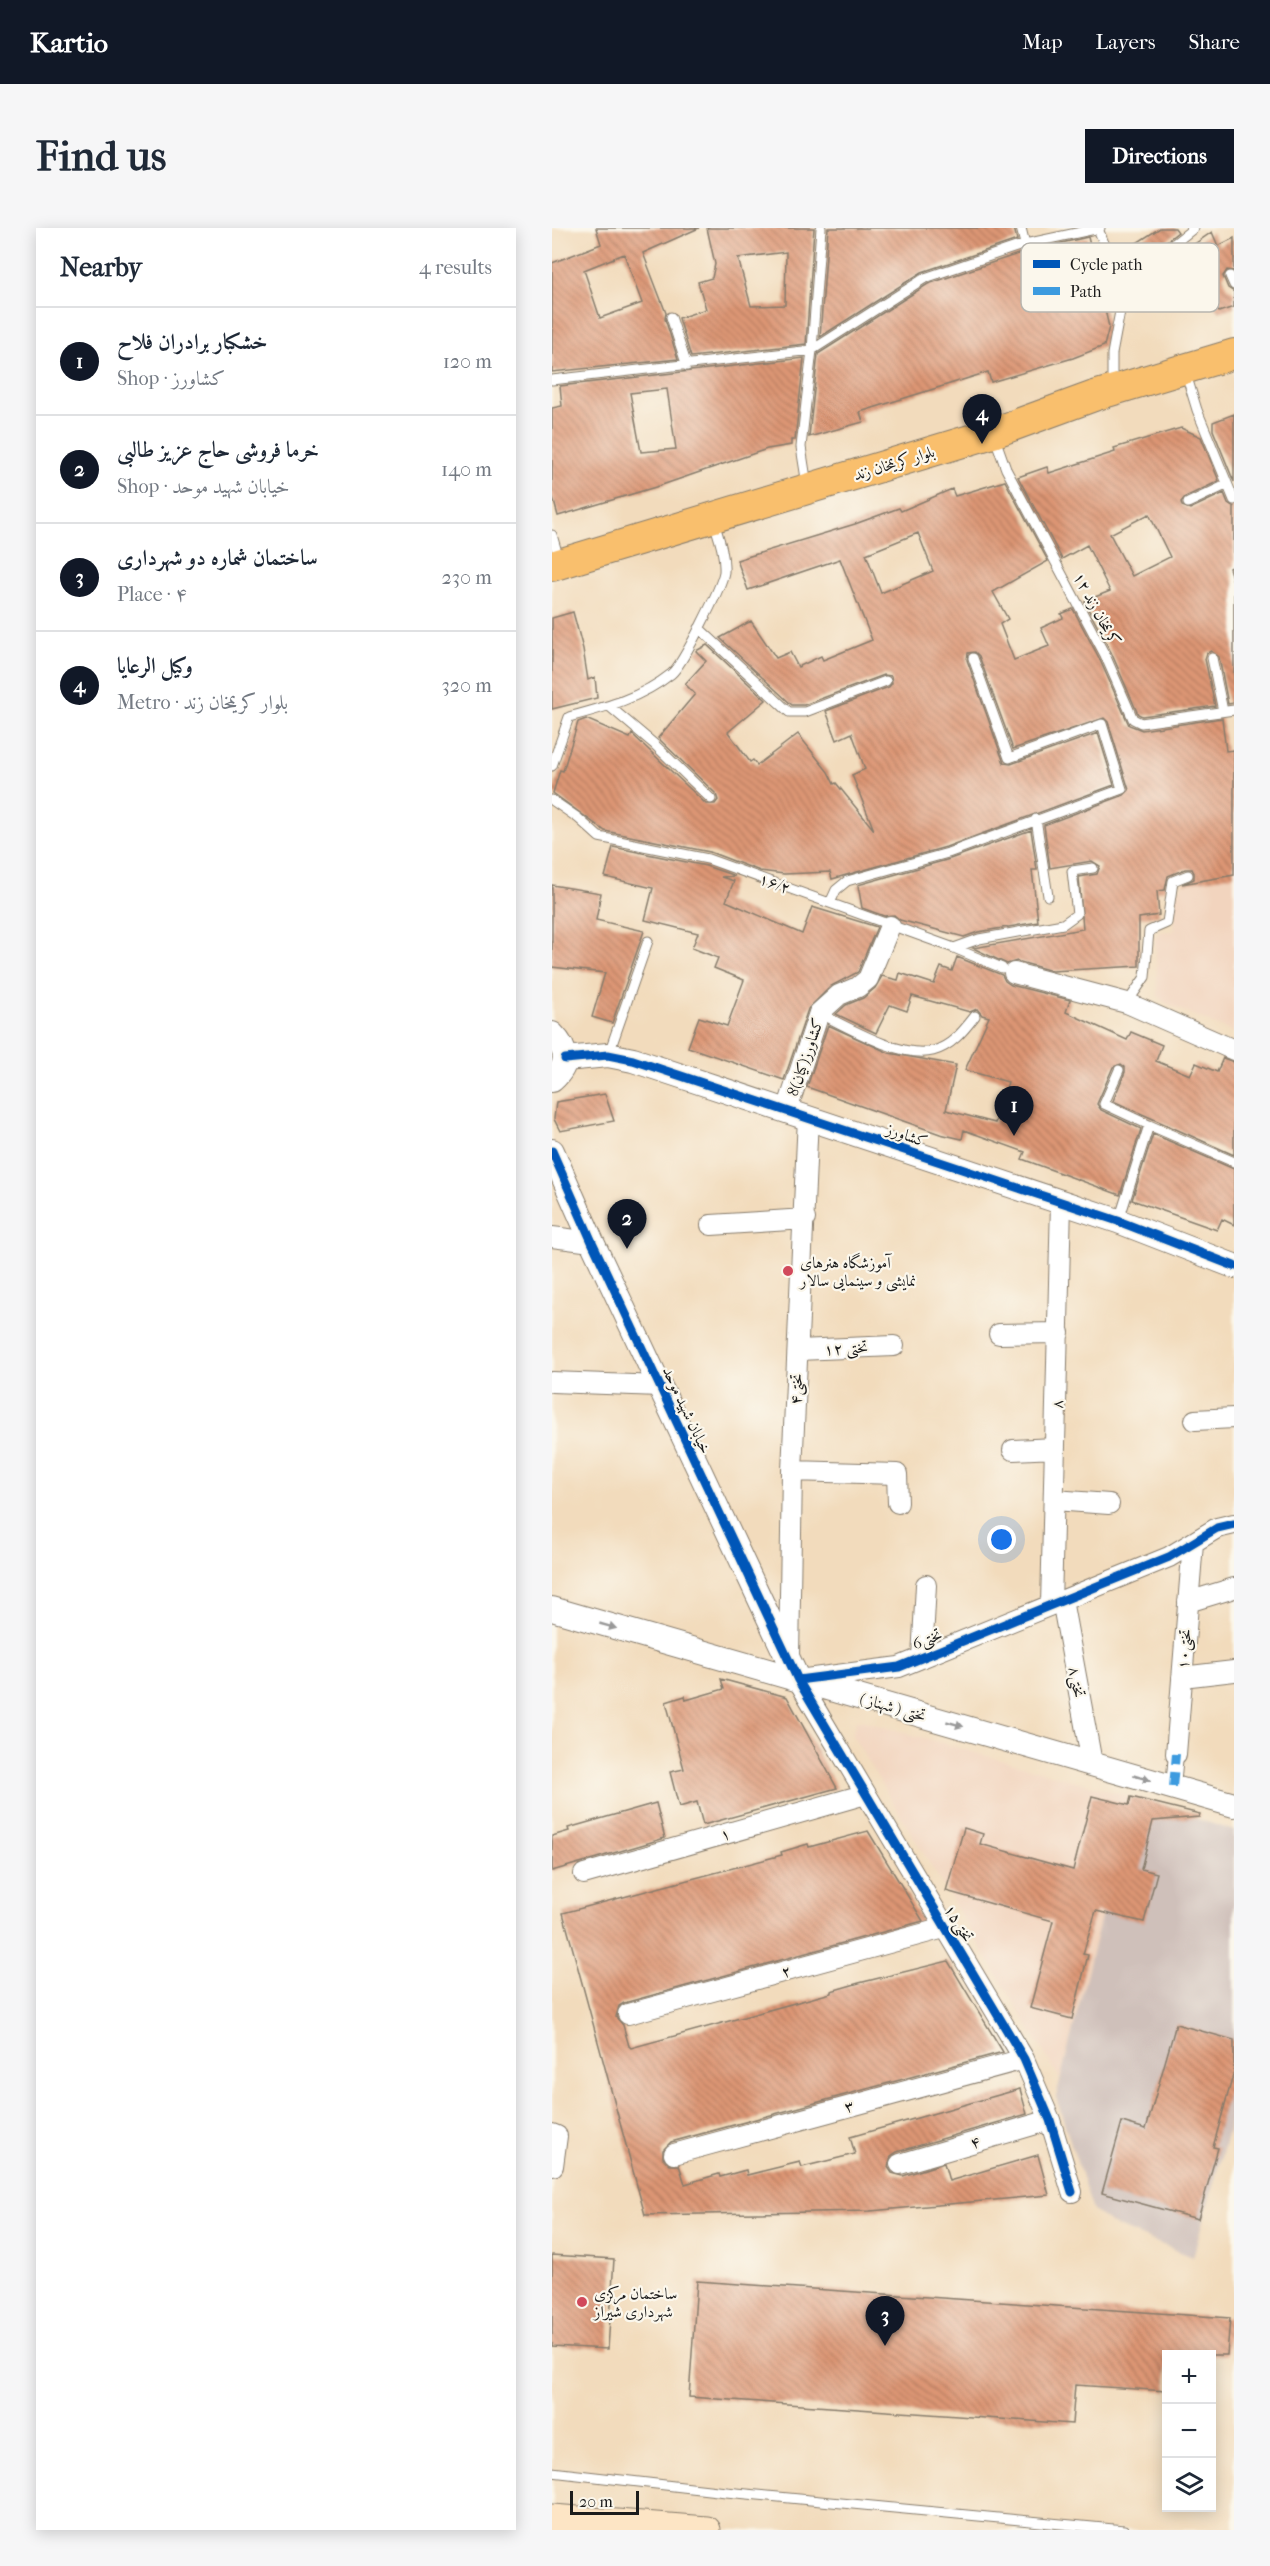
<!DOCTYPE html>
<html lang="en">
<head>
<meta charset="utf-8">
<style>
  body { margin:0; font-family:"IM FELL French Canon",Amiri,serif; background:#f6f6f7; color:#1f2937 }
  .controls { position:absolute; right:18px; bottom:18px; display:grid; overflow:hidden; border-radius:0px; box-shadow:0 3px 15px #0003 }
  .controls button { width:54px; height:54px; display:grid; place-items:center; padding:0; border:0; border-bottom:2px solid #e0e1e3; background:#fff; color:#1f2937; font:30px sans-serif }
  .scale { position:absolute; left:18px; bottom:15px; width:69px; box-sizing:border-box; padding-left:6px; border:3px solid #1c1c1c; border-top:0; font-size:16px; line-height:21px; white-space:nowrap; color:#1c1c1c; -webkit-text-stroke:4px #fbf7ec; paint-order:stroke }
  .you { position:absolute; left:450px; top:1312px; width:21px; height:21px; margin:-15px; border:4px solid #fff; border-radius:50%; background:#1a73e8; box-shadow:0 0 0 9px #1a73e833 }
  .badge { display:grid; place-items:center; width:39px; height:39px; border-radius:50%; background:#111827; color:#fff; font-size:20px; font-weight:700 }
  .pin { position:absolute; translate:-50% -50px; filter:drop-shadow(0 2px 3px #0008) }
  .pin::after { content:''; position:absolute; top:32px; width:21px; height:18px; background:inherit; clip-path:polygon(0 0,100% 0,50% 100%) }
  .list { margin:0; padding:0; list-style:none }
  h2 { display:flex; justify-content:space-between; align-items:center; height:78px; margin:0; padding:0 24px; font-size:26px }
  h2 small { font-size:20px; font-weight:400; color:#747a83 }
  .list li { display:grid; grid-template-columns:39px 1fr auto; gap:18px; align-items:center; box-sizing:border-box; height:108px; padding:0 24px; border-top:2px solid #e0e1e3 }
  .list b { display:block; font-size:22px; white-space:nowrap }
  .list p { margin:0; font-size:20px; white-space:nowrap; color:#747a83 }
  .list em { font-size:20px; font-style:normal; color:#747a83 }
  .icon { flex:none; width:33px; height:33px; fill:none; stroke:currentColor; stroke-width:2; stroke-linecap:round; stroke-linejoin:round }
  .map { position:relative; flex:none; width:682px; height:2302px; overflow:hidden; border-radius:0px }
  header { display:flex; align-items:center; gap:36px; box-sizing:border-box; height:84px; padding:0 30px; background:#111827; color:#fff }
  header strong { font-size:28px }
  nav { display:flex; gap:33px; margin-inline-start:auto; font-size:21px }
  .intro { display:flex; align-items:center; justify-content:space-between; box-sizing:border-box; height:144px; padding:0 36px }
  h1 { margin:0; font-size:42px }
  .button { padding:15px 27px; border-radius:0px; background:#111827; color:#fff; font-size:21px; font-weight:700 }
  main { display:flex; gap:36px; padding:0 36px }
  aside { flex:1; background:#fff; border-radius:0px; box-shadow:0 3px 15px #0003 }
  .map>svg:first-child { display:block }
  .built { fill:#f2d4be }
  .industrial { fill:#cfc0ba }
  .building { fill:url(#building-back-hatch); fill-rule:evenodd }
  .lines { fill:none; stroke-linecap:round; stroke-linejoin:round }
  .service-casing { stroke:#877c6c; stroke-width:11 }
  .pedestrian-casing { stroke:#877c6c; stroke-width:16 }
  .minor-casing { stroke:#877c6c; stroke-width:22 }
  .tertiary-casing { stroke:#877c6c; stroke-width:26 }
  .secondary-casing { stroke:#877c6c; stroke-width:29 }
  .primary-casing { stroke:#877c6c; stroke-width:32 }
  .service { stroke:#fff; stroke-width:9 }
  .pedestrian { stroke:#fff; stroke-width:14 }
  .minor { stroke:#fff; stroke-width:20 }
  .tertiary { stroke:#fff; stroke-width:24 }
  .secondary { stroke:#fde5c5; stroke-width:27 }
  .primary { stroke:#f9bf6d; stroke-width:30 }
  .quiet { stroke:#3c9bdf; stroke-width:8; stroke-dasharray:15 8; stroke-linecap:butt }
  .cycleway-casing { stroke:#fbf7ec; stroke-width:13 }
  .cycleway { stroke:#0057b8; stroke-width:9 }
  .oneway { fill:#999 }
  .poi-dot { fill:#d1495b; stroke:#fbf7ec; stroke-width:2 }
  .labels { text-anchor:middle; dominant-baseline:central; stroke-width:4.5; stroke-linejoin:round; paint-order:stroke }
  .street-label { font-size:16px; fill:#1c1c1c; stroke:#fbf7ec }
  .poi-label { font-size:16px; fill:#1c1c1c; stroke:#fbf7ec; text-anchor:start }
  .key { fill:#fbf7ec; stroke:#b8b5ae; stroke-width:1.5 }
  .key-label { font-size:16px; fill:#1c1c1c }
</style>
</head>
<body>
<header>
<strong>Kartio</strong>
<nav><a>Map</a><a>Layers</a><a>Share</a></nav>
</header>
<div class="intro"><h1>Find us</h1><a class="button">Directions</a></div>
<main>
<aside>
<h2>Nearby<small>4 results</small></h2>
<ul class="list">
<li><span class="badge">1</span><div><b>خشکبار برادران فلاح</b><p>Shop · کشاورز</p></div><em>120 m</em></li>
<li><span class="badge">2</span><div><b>خرما فروشی حاج عزیز طالبی</b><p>Shop · خیابان شهید موحد</p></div><em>140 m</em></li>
<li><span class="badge">3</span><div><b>ساختمان شماره دو شهرداری</b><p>Place · ۴</p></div><em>230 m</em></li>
<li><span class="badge">4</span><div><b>وکیل الرعایا</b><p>Metro · بلوار کریمخان زند</p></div><em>320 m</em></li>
</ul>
</aside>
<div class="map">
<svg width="682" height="2302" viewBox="0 0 682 2302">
  <defs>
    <pattern id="building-back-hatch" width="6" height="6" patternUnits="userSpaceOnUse" patternTransform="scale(1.5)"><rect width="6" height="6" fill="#dd9674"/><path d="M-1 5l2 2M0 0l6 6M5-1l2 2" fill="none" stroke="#b27a5e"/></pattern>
  </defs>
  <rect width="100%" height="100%" fill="#fbf7ec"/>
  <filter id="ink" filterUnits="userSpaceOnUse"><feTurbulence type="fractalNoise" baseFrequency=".0167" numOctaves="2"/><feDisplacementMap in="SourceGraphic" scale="12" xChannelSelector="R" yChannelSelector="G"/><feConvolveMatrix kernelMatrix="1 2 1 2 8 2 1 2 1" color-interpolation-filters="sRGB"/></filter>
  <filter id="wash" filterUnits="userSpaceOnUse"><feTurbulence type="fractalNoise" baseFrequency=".008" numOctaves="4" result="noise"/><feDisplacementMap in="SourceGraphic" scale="24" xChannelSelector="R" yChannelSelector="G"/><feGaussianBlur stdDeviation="1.35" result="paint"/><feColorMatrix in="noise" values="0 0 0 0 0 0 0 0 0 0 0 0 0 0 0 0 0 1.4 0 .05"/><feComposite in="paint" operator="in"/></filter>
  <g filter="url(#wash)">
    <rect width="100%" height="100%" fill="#f2dbbc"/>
    <path class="built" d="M682 638V805L612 774 606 768 603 710 608 704 622 703 624 666 631 656 666 650Z
      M305 1491 579 1569 508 1851 300 1507Z"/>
    <path class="industrial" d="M579 1569 637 1583 636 1588 682 1603V1882L641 2029 561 1997 541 1983 504 1869Z"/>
    <g id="blocks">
      <path class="building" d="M44 0H147L91 25 114 85 113 91 126 131 0 144V35L49 16ZM72 26 90 75 48 90 32 42Z
        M155 0H262L254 116 139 129 127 90 154 81 146 54 160 50 163 36ZM234 24 233 77 199 78 186 30Z
        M276 0H462L465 12 370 44 268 109Z
        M608 0H623L626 4 578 42 569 25Z
        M660 4 666 18 682 10V43L675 42 671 48 676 60 682 64V79L667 84 637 48 644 43 628 26Z
        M536 9 557 99 552 118 521 130 439 154 436 144 308 184 311 194 257 209 266 126 376 56 475 23Z
        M252 130 243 212H239V217L215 221 107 258 6 288 0 266V180L10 178 8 158ZM115 161 124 221 89 224 78 165Z
        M682 186V254L661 202V194Z
        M629 200 649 209 667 253 633 269 629 274 630 278 638 281 672 265 676 275 682 279V338L677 340 682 356V475L676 476 667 429 659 423 655 425 653 431 663 478 590 488 586 486 559 424 533 375V373L558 363 535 317 510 331 466 249 495 239 497 245 563 224 562 220ZM597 286 618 329 580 348 558 306Z
        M453 253 496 333 441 364 456 391 448 396 462 432 497 418 489 400 511 390 509 386 521 381 547 430 577 497 590 502 670 490 674 523 682 522V647L630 656 642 651V645L640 641H633L616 648 613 662 605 663 607 687 587 690V738L500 743 465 733 455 736 421 720 531 701 527 649 545 646 548 638 540 633 498 640 492 597 572 567 577 562 556 494 552 490 461 521 427 428 423 424 416 425 415 432 452 535 459 536 546 505 562 557 394 619 280 651 278 644 232 646 208 643 158 624 53 603 1 565 8 542 11 543 26 494 34 491 78 510 80 506 154 576H163L166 572 164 566 106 510 143 466 133 456 154 433 144 423 155 417 214 472 176 504 198 534 201 532 205 537 246 506 276 544 282 556 284 555 322 602 300 547 313 541 300 505 285 512 274 483 337 459 340 455 339 448 332 447 252 477H240L168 410 199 393 224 430 238 424 246 439 269 428 271 432 320 412 288 331 196 362 185 332 303 296 347 280 349 283 400 261 403 268ZM366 305 381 343 329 365 314 326Z
        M21 384 31 421 36 452 43 449 45 470 0 481V390Z
        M479 602 485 642H480L486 694 426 704 412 709 348 692 342 687 332 688 310 680 306 657 398 631Z
        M61 619 154 638 183 648 169 649 182 653 174 673 250 706 260 679 325 699 306 744 279 758 256 781 232 852 136 819 147 789 175 798 192 752 162 740 166 730 140 720 146 705 93 692 101 660 53 649Z
        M0 657 49 665 44 692 92 703 60 795 40 789 53 745 0 739Z
        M405 729 450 747 453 753 459 757 518 772 514 784 575 812 579 804 610 817 604 833 638 847 644 835 665 844 671 830 682 834V927L561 873 573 844V839L569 836 561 839 545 876 549 882 589 901 568 967 470 931 473 924 412 902 410 911 388 906 255 859 276 797 337 825 404 837 394 882 443 895 456 854 413 842 437 789 430 787 425 781 418 784 360 768 355 783 338 777 324 805 284 786 294 777 311 770 323 760 330 748 346 752 348 745 382 756 389 739 400 743Z
        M53 866 62 893 8 903 2 891 4 874Z
        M601 906 682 941V997L670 991 665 1002 580 972Z
        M169 1451 235 1469 285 1560 151 1597 145 1574 127 1579 118 1544 132 1541 114 1474 133 1468 134 1472 172 1461Z
        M540 1568 577 1577 579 1569 648 1586 647 1589 601 1593 589 1641 605 1645 592 1694 544 1683 531 1726 536 1727 520 1791 478 1780 501 1693 394 1663 412 1600 431 1606 428 1616 521 1642Z
        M104 1575 113 1610 0 1643V1608L17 1603 16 1600Z
        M316 1603 371 1693 72 1775 67 1778 64 1789 71 1797 77 1818 79 1820 279 1765V1763L307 1755 396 1733 451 1824 119 1914 111 1922V1930L118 1937H127L133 1956 167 1946 168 1949 194 1942 195 1947 248 1934 250 1939 303 1926 298 1909 468 1861 475 1886 345 1924 339 1928 336 1939 340 1945 351 1948 392 1935 397 1953 486 1927 497 1967 318 1983 93 1987 11 1685 230 1627 229 1624 256 1616 257 1619Z
        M624 1796 682 1812V1844L661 1919 666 1920 646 1991 550 1965 570 1894 594 1901Z
        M0 2027 62 2031 56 2121 0 2118Z
        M145 2053 678 2090 675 2127H615V2163L523 2157 520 2196 137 2169Z"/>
    </g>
  </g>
  <g filter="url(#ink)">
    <use href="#blocks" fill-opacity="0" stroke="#877c6c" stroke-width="1.5"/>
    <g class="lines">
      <g class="service-casing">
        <path id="service" d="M469 0 473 16
          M546 1 572 62 560 126V157
          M678 48 682 57
          M572 62 609 26 642 0
          M119 89 135 138
          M634 146 645 182 682 272
          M0 152 260 122 373 50 473 16 548 0
          M443 210 454 241 553 427 581 491 589 495 682 482
          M255 257 249 219 260 122 269 0
          M636 275 674 257
          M0 307 7 331
          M147 400 237 484H253L334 453
          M660 430 671 483
          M57 478 102 516 159 571
          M0 538 17 489C54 479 89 470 119 446 130 438 170 358 172 344 173 327 167 310 162 294
          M0 572 26 590 47 609 156 631 402 720 450 740
          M484 591 496 668
          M278 675 284 662 295 653 396 625 570 561 550 496 457 530 421 430
          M402 720 427 711 511 696 525 686 520 643 541 640
          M575 775 593 749 597 703 615 695 621 653 636 647
          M267 785C295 799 350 831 381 823 400 818 412 802 423 788
          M57 825 96 713
          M597 897 682 934
          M567 992 597 897 552 876 567 842
          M0 2244 174 2264 572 2302"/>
      </g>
      <g class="pedestrian-casing">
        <path id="pedestrian" d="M621 1559 624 1526"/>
      </g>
      <g class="minor-casing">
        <path id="minor" d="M462 745 575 775 682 822
          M235 882 267 785 287 767 306 759 316 751 338 698
          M159 997 253 991
          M0 1009 40 1014
          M447 1106 507 1105
          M246 1122 342 1118
          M0 1154 108 1158
          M643 1192 682 1190
          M461 1222 503 1220
          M240 1243 345 1246 346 1275
          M502 1272 557 1276
          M510 1372 540 1535
          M636 1374 682 1360
          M499 1377 509 975
          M237 1430 240 1243 256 889
          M370 1430 374 1357
          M630 1449 682 1443
          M624 1526 641 1315
          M32 1646 314 1566
          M76 1786 392 1700
          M0 1906 5 1908 1 1938
          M122 1926 472 1831
          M348 1936 498 1892
          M520 1964 498 1892 472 1831 246 1452 347 1439 617 1329 665 1300 682 1296"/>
      </g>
      <g class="tertiary-casing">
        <path id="tertiary" d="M0 806C16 822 18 836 0 852
          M13 831 56 827 81 832 566 993 682 1038
          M0 923 40 1014 246 1452
          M0 1381 682 1577"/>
      </g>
      <g class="secondary-casing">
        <path id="secondary" d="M0 2290 155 2302"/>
      </g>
      <g class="primary-casing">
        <path id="primary" d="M0 338 441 205 542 168 682 126"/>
      </g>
      <use href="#service" class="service"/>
      <use href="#pedestrian" class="pedestrian"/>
      <use href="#minor" class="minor"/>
      <use href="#tertiary" class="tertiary"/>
      <use href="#secondary" class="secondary"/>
      <use href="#primary" class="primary"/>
      <path class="quiet" d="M621 1559 624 1526"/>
      <g class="cycleway-casing">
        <path id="cycleway" d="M13 831 56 827 81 832 566 993 682 1038
          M0 923 40 1014 246 1452 472 1831 498 1892 520 1964
          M246 1452 347 1439 617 1329 665 1300 682 1296"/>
      </g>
      <use href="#cycleway" class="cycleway"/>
    </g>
    <defs><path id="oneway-solid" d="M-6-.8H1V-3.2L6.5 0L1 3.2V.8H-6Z" transform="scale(1.5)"/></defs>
    <g class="oneway">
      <use href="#oneway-solid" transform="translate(56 1398) rotate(16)"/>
      <use href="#oneway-solid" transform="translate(403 1496) rotate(16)"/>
      <use href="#oneway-solid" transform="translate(590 1550) rotate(16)"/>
    </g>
  </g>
  <g class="poi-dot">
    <circle cx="236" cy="1043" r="6"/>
    <circle cx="30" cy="2074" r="6"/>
  </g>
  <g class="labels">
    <g class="street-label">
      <text transform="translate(342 235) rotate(-17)">بلوار کریمخان زند</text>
      <text transform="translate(545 381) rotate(62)">کریمخان زند ۱۲</text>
      <text transform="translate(223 655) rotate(20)">۱۶/۲</text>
      <text transform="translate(253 829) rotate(-71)">8کشاورز(کیان)</text>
      <text transform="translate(355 907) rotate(19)">کشاورز</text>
      <text transform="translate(294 1120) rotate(-3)">۱۲ تختی</text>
      <text transform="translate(244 1161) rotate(-87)">تختی۴</text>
      <text transform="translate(505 1176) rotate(-88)">۸</text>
      <text transform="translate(135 1182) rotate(65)">خیابان شهید موحد</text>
      <text transform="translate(375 1411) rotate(-22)">6تختی</text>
      <text transform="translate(632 1421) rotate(-85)">تختی۱۰</text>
      <text transform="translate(525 1454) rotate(80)">تختی۸</text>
      <text transform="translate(341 1479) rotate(16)">تختی ( شهناز )</text>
      <text transform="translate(173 1606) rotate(-16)">۱</text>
      <text transform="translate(407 1695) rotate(59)">تختی۱۵</text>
      <text transform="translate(234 1743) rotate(-15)">۲</text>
      <text transform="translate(297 1878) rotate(-15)">۳</text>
      <text transform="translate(423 1914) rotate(-16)">۴</text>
    </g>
    <g class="poi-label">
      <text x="248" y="1034">آموزشگاه هنرهای<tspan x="248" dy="18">نمایشی و سینمایی سالار</tspan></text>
      <text x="42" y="2065">ساختمان مرکزی<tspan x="42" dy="18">شهرداری شیراز</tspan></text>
    </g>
  </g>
  <rect x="469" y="15" width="198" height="69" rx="9" class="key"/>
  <rect x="481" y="32" width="27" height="8" fill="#0057b8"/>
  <rect x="481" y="59" width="27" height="8" fill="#3c9bdf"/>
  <g class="key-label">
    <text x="518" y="42">Cycle path</text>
    <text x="518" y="69">Path</text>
  </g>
</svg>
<div class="controls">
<button>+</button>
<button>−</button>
<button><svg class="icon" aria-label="layers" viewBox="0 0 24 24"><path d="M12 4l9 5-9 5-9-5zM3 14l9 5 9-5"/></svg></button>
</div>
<div class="scale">20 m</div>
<div class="you"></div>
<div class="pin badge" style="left:462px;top:908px">1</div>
<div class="pin badge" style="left:75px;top:1021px">2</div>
<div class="pin badge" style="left:333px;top:2118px">3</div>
<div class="pin badge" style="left:430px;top:216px">4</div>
</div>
</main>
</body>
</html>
